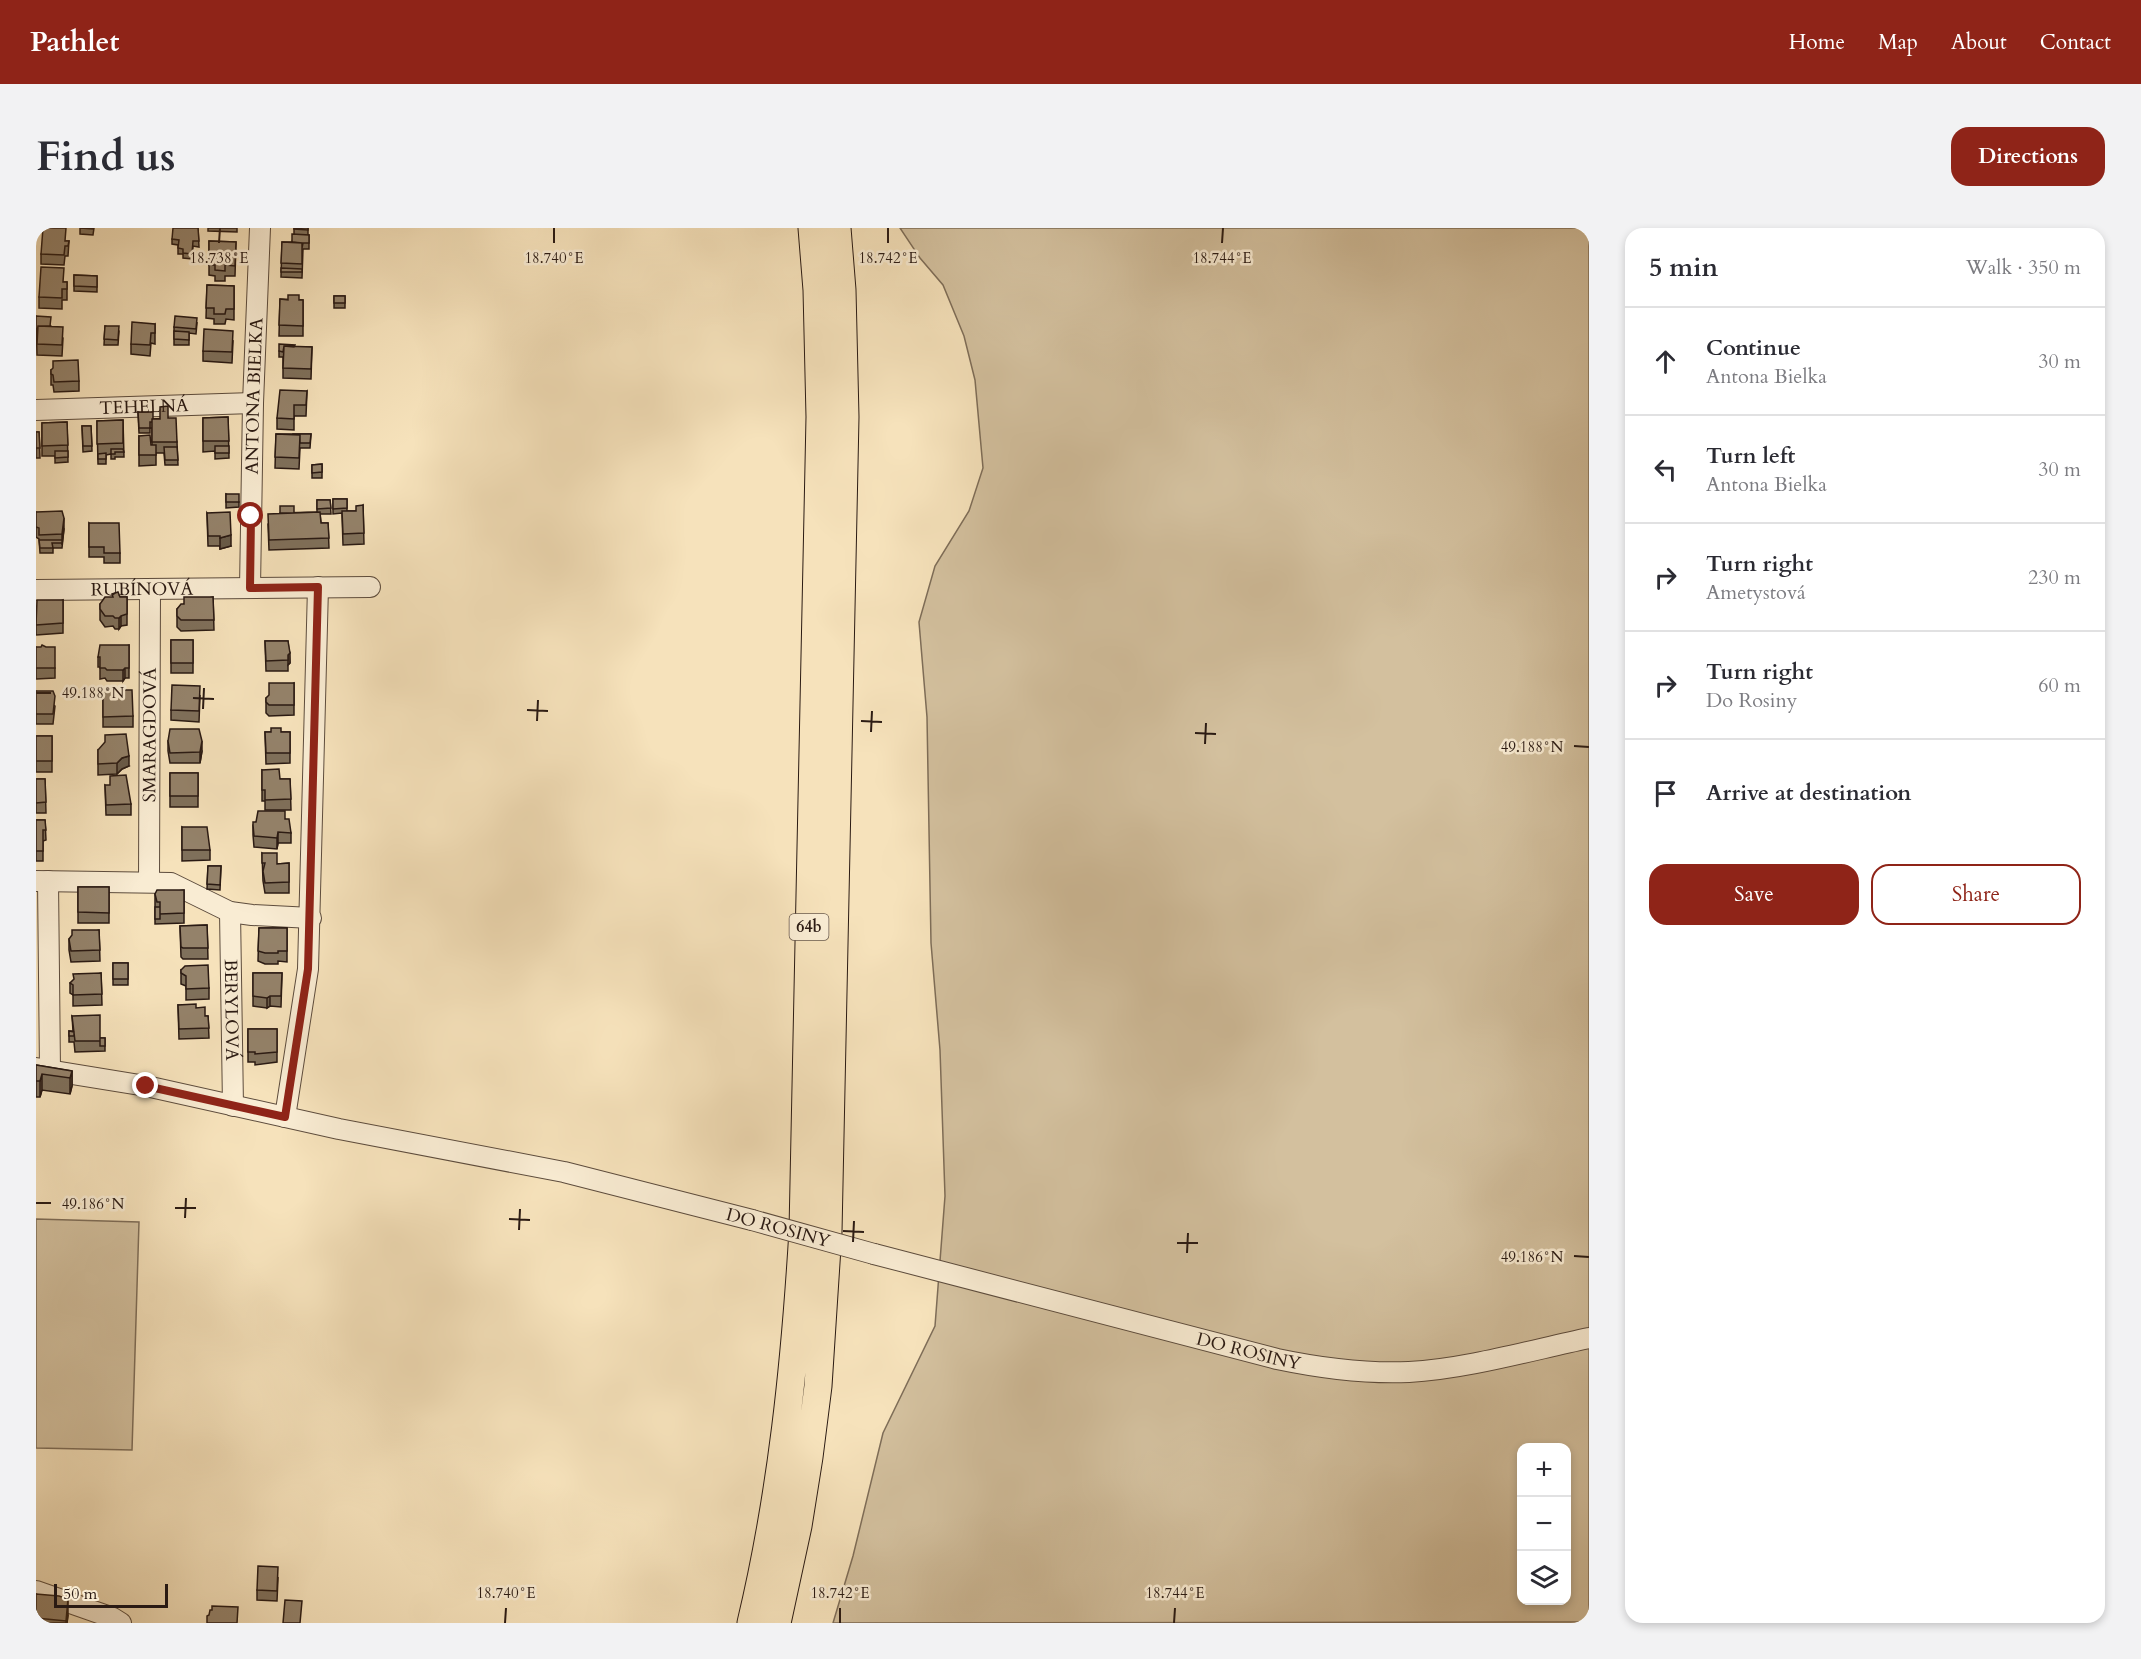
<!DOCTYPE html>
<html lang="en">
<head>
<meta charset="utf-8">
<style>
  body { margin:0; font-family:Cardo,serif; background:#f2f2f3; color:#2b2b33 }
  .controls { position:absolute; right:18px; bottom:18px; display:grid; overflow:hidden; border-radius:12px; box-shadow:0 3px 9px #0003 }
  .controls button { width:54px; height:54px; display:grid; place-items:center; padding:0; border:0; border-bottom:2px solid #e1e1e2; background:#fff; color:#2b2b33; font:30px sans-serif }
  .scale { position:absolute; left:18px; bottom:15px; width:114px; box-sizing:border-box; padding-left:6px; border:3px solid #2a1a13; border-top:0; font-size:16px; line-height:21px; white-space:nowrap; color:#2a1a13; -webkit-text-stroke:4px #f9ecd3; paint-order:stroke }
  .stop { position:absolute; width:18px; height:18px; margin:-14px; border:4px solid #8f2418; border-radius:50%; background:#fff }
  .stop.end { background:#8f2418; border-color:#fff; box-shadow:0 2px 6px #0008 }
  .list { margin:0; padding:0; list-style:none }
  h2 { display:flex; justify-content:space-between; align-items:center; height:78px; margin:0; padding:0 24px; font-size:26px }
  h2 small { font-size:20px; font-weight:400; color:#7c7c81 }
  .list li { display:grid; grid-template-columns:39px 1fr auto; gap:18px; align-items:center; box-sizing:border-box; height:108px; padding:0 24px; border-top:2px solid #e1e1e2 }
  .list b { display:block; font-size:22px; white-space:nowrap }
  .list p { margin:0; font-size:20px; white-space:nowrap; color:#7c7c81 }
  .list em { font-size:20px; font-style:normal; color:#7c7c81 }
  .actions { display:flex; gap:12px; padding:18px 24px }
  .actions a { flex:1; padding:14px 0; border:2px solid #8f2418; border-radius:18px; text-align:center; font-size:21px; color:#8f2418 }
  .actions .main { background:#8f2418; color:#fff }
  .icon { flex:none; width:33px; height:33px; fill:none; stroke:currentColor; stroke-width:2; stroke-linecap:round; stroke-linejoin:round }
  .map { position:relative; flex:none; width:1553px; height:1395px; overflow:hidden; border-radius:18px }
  header { display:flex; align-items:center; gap:36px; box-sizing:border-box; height:84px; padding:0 30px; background:#8f2418; color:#fff }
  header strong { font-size:28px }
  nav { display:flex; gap:33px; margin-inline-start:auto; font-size:21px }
  .intro { display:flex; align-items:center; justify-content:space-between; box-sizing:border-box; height:144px; padding:0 36px }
  h1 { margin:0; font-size:42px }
  .button { padding:15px 27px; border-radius:18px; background:#8f2418; color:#fff; font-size:21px; font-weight:700 }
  main { display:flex; gap:36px; padding:0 36px }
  aside { flex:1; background:#fff; border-radius:18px; box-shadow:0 3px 9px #0003 }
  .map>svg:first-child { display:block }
  .green { fill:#d3c09e; stroke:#7e6d58; stroke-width:1.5; fill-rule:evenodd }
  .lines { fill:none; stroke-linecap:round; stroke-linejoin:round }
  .minor-casing { stroke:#5d4c3d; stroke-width:22 }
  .highway-casing { stroke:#2a1a13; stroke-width:29 }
  .minor { stroke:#f9ecd3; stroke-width:20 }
  .highway { stroke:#f6e2bb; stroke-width:27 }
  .minor-bridge-casing { stroke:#5d4c3d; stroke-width:22; stroke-linecap:butt }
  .minor-bridge { stroke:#f9ecd3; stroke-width:20 }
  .wall { fill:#7f705b; stroke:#2a1a13; stroke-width:1.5 }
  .shaded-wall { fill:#685b4a; stroke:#2a1a13; stroke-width:1.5 }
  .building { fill:#94826a; stroke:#2a1a13; stroke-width:1.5 }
  .route { stroke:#8f2418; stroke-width:8 }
  .ticks { fill:none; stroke:#2a1a13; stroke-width:2 }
  .labels { text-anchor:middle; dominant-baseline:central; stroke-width:5; stroke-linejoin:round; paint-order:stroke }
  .shield { fill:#f9ecd3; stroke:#68594d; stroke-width:1.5 }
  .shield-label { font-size:16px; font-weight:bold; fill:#2a1a13 }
  .street-label { font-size:18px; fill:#2a1a13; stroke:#f9ecd3 }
  .ticks-label { font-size:15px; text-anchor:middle; fill:#2a1a13; stroke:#f9ecd3; stroke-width:5; stroke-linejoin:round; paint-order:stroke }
</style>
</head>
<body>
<header>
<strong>Pathlet</strong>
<nav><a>Home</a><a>Map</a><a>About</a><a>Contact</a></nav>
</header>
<div class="intro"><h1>Find us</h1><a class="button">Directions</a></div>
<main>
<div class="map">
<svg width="1553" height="1395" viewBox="0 0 1553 1395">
  <rect width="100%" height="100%" fill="#f6e2bb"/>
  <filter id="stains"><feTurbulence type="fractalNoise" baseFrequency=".00333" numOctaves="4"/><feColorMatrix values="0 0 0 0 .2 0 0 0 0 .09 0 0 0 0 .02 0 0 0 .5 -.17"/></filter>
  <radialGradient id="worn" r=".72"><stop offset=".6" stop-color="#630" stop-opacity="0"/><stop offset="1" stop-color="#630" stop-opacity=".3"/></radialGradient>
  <path class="green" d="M864 0H1553V1394L797 1395 817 1328 847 1205 899 1098 909 968 904 822 895 715 891 489 883 394 899 338 933 283 947 240 939 152 928 108 907 57 884 30ZM1486 1220H1530V1372H1486Z
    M0 991 103 994 96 1222 0 1220Z"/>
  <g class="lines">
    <g class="minor-casing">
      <g id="minor">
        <path id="s1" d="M0 182 217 175"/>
        <path id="s2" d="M214 360 217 175 224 0"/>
        <path id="s3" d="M0 362 334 359"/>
        <path d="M0 653 135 655 194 684 216 687 275 690"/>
        <path d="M12 653 14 842"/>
        <path id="s4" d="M113 653 114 361"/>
        <path id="s5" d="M194 684 197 878"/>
        <path d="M0 840 110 858 303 901 528 944 716 992"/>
        <path d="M249 889 272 741 282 359"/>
        <path id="s6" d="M838 1026 1241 1131C1284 1140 1328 1146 1373 1144 1430 1141 1496 1122 1553 1110"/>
        <path d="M0 1363 77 1390 85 1395"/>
      </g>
    </g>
    <g class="highway-casing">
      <path id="highway" d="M715 1395C746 1265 759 1135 767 1002L784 189 781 62 776 0
        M741 1395 762 1298 773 1229 782 1158 792 1004 809 189 806 62 801 0"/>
    </g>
    <use href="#minor" class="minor"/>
    <use href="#highway" class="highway"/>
    <g class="minor-bridge-casing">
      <path id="minor-bridge" d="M716 992 838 1026"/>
    </g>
    <use href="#minor-bridge" class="minor-bridge"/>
  </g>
  <path class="wall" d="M44 0H58L57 7 44 6Z
    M162 0 163 19 157 18 156 31 147 30V26H142V17L136 16V11Z
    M172 0H201V4L172 3Z
    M258 0H272V7H273V21H267L266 50 245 49 246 14H256L258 7Z
    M30 13H33L32 28H29L28 37 5 36V26Z
    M173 13 200 14 199 48H189V53H179V48L173 47Z
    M38 47 61 48V64L38 63Z
    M27 54H31V72H26V81L3 80V69Z
    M171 57 198 58V92L190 91 189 96H178V91L170 90Z
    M298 68H309V80H298Z
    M244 71 267 72V108H243Z
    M0 88 15 98 27 110 26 128 1 127Z
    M161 95 160 106 153 105V117H138V99Z
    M119 96V116L115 115 114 128 95 126V116Z
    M69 98 83 103 82 117H68Z
    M197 113 196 135 167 133V123Z
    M258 119H276L275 151 247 150V129H243V123Z
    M15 142 43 153V163L18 164 17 157H15Z
    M271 163 270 188H258V202L241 201V190Z
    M102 184 117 191 132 190 141 214 142 237H129L128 225H120V237L103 238V208L115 217H116V200H114V205H103Z
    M192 189 193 230 179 231V223L167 224V190Z
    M87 192 88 229H79V231H75V226L70 227V236H62L61 193Z
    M31 194 32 234 19 235V228H6V195Z
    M46 198H55L56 223 47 224Z
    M0 204H3L4 230H0Z
    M240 206H275L274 220H264L263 241 239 240Z
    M286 236V250H276V237Z
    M190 266 203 274V279L190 280Z
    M297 271H311V283H320L327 277 328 316 307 317 306 285 297 286Z
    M281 272H294L295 286H284L285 295H292L293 320 233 322 232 296 244 285 281 284Z
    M0 284 28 301 26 320H17V325H4L3 311 0 309Z
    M171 285 195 318 184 321V318H172Z
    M53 295 84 325V335H68V329H53Z
    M84 369H91V397L85 398 83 401H79L77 398 69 399 64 392V376Z
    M177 369 178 402 145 403 141 399V381L148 376Z
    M27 372V405L0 407V385Z
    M135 412H157V445H135Z
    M229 413H252L254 435 252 437V443H230Z
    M93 417V450H89L87 453H71L69 450 64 451V439H62V429Z
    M0 419 19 440V450L0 451Z
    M258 455V487L233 488 230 485V470Z
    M67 462H81L97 488V499H67Z
    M0 463 19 478 17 496H0Z
    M164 468 163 494 135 492V482Z
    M229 504H254V535L230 536Z
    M0 508H16V544H0Z
    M132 513 166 523 164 535H134L132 523Z
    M62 522 93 538 86 541 81 546 62 547Z
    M226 542 244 551H254L255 582H229V573H226Z
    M134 545H162V579H134Z
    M0 551H9L10 585H0Z
    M69 557 95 576V587H70Z
    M249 591 255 605V615H242L241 621 218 619 217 607V597L220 594Z
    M0 592H9L10 612 7 613V633H0Z
    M146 599 174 622V632L146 633Z
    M226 625 241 636 253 635V665H229L227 653Z
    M172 638H185L184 662 171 661Z
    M42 659H73V695H42Z
    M148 662V695L119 696V666Z
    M171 697 172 731H147L145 729 144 698Z
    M223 700H251V734L242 733V736H229L222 733Z
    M63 702 64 733 35 734 33 722V711Z
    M77 735H92V757H77Z
    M145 742 173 760V771L150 772V758L145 756Z
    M65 745 66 777 37 778V767L34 765V755Z
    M217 745H246L245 779 234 778 231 780 217 778Z
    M142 777 160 780 169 788H172L173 810 143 811Z
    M36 788 64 810H69V823L39 824 38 814H33V803H37Z
    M212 801H241V834L219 837V834H212Z
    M0 837 36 843V858L34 866 6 862 4 869H0Z
    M242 1350 241 1373 221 1372V1362Z
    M0 1366 32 1387 31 1395H0Z"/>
  <path class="shaded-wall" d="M28 290V301L26 317V306Z
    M195 307V318L184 321V310Z
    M85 388V398L83 401V390Z
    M254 425V435L252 437V427Z
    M89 440V450L87 453V442Z
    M166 513V523L164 535V524Z
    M93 528V538L86 541 81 546V535L86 530Z
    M242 604V615L241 621V610Z
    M234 768V778L231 780V770Z
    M36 843V858L34 866V850Z
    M6 846V862L4 869V853Z
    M32 1371V1387L31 1395H30Z"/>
  <path class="building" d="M7 0H30L29 13H33L32 18H29L28 27 5 26Z
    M44 0H57V1Z
    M137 0H162L163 13H157L156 26 147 25V21L142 20 143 12 136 11Z
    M258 0H272V2L258 1Z
    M256 6 273 7V15H267L266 20V15L256 14Z
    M173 13 200 14 199 38 189 37V43L179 42V37H173Z
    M246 14 266 15V36L245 35Z
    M5 39 28 40 27 54H31V61H26V70L3 69Z
    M245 40 266 41V44H245Z
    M38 47 61 48V59L38 58Z
    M171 57 198 58V81H190L189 86H178V80H170Z
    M252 67H263V72H267V98L243 97 244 71 252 72Z
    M298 68H309V75H298Z
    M0 88 15 89 14 98H2L1 103H0Z
    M139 88 161 90 160 101 138 99Z
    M96 94 119 96V105H115L114 117 95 116Z
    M2 98 27 99 26 117 1 116Z
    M69 98H83L82 112 68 111Z
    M168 101 197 103 196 124 167 123Z
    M138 103 153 104V112L138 111Z
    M243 116 259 117 258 119 248 118 247 124 243 123Z
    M248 118 276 119 275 141 247 140Z
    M42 132 43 153 18 154 17 147 15 146V142L17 140V133Z
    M244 162 271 163 270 177H258V191L241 190Z
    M132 178V190H140L141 214H116V191H124V179Z
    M102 184H117V191H116V194H114V200H103Z
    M192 189 193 213H167V190Z
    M87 192V215L61 216V193Z
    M31 194 32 217 6 218V195Z
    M46 198H55L56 218H47Z
    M0 204H3L4 220H0Z
    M240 206 264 207 263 230 239 229Z
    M257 206H275L274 215H264V207H257Z
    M114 207 115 217H120V227H103V208Z
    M179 218H193V225H179Z
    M128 219H141L142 232H129Z
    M75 221H87L88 224H79V226H75Z
    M19 223H32V229L19 230Z
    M70 225V231H62V226Z
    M286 236V244L276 245V237Z
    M190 266H203V274H190Z
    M297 271H311V280L297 281Z
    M281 272H294L295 280 281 281Z
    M327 277 328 305 307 306 306 283H320V278Z
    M244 278H258V285H244Z
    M26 283 28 290 26 306 3 307V300L0 299V284Z
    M194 284 195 307 184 310V308H172L171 285Z
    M284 284 285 295H292L293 310 233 312 232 286Z
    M53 295H83L84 325H68V319H53Z
    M3 312H26V315H16L17 320H4Z
    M82 364 84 369H91V386L85 388 83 390H79L77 388H69L64 381V376L69 369H77L76 366Z
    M148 369H177L178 392H145L141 388V381L145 376H148Z
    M1 372H27V395L0 397Z
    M135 412H157V435H135Z
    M229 413H252L254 425 252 427V432L230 433Z
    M6 417 10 419H19V440H0V419H5Z
    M64 417H93V440H89L87 442H71L69 440H64V429H62Z
    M233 455H258V477H233L230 474V470L233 467Z
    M136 457 164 458 163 483 135 482Z
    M72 460H81V462H96L97 488 67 489V462H72Z
    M0 463H17L19 468 17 486H0Z
    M235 500H245V504H254V525H230L229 504H235Z
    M134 501H163L166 513 164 524 134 525 132 513Z
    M90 506 93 528 86 530 81 535 62 536V522L69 514V507Z
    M0 508H16V533H0Z
    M243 541 244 551H254L255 571 229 572V562H226V542Z
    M134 545H162V568H134Z
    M90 547 95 576 70 577 69 557H74V548Z
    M0 551H9L10 574 0 575Z
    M222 583H249V591H253L255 605 242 604 241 610 218 608 217 597V594H220Z
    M0 592H9L10 602H7V623H0Z
    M146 599H171L174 622H146Z
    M226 625H241V636L253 635V654L229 655 227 643 229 635H226Z
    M172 638H185L184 657 171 656Z
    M42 659H73V685L42 684Z
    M121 662H148V685L124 686V674H121L119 666Z
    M119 679H124V691H119Z
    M171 697 172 720H147L145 719 144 698Z
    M223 700H251V723H242V725H229L222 723Z
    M36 702H63L64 722 35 723 33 711 36 707Z
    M77 735H92V751H77Z
    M172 737 173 760 150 761V748L145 745V742L149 738Z
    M65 745 66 766 37 767V757L34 755 38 751 37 746Z
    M217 745H246L245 768H234L231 770 217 768Z
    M160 776V780L169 779V788H172L173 800 143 801 142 777Z
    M64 787V813H39L36 788Z
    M212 801H241V824L219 826V824H212Z
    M33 803 38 804V808H33Z
    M64 810H69V818H64Z
    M0 837 36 843 34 850 6 846 4 853H0Z
    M222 1338 242 1339 241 1363 221 1362Z
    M0 1366 23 1368 32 1371 30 1393 0 1390Z
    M249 1372 266 1373 264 1395H247Z
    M176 1378 202 1379 201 1395H171V1388L173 1387 174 1382H176Z"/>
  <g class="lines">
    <path class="route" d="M110 858 249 889 272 741 282 359 214 360 215 288"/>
  </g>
  <path class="ticks" d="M183 15 184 0M518 15V0M852 15V0M1186 15 1187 0M0 465H15M157 470 178 471M167 481 168 460M491 482 512 483M501 493 502 472M825 493 846 494M835 504 836 483M1159 505 1180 506M1169 516 1170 495M1538 518 1553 519M0 975H15M139 980H160M149 990 150 970M473 991 494 992M483 1002 484 981M807 1003 828 1004M817 1014 818 993M1141 1015H1162M1151 1025 1152 1005M1538 1028 1553 1029M469 1395 470 1380M804 1395V1380M1138 1395 1139 1380"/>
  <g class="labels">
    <rect class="shield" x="753.5" y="686" width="39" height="26" rx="4.5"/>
    <g class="shield-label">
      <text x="773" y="699">64b</text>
    </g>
    <g class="street-label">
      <text stroke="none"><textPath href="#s2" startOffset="192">ANTONA BIELKA</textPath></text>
      <text stroke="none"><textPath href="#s1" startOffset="108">TEHELNÁ</textPath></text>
      <text stroke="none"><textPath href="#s3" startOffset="106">RUBÍNOVÁ</textPath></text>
      <text stroke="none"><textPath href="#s4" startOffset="146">SMARAGDOVÁ</textPath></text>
      <text stroke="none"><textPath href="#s5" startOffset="98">BERYLOVÁ</textPath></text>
      <text transform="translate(742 1000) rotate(15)">DO ROSINY</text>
      <text stroke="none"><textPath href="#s6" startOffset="387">DO ROSINY</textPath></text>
    </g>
  </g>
  <g class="ticks-label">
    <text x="183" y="35">18.738°E</text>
    <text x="518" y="35">18.740°E</text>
    <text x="852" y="35">18.742°E</text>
    <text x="1186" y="35">18.744°E</text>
    <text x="57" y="470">49.188°N</text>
    <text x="1496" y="524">49.188°N</text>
    <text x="57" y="981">49.186°N</text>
    <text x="1496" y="1034">49.186°N</text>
    <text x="470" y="1370">18.740°E</text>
    <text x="804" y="1370">18.742°E</text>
    <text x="1139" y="1370">18.744°E</text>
  </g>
  <rect width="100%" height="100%" filter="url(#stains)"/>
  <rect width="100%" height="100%" fill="url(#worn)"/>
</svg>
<div class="controls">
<button>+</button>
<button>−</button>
<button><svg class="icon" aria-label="layers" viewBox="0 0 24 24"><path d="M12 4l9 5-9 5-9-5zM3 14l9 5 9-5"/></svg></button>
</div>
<div class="scale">50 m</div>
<div class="stop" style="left:215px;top:288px"></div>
<div class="stop end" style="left:110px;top:858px"></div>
</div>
<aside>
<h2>5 min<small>Walk · 350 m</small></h2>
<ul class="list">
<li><svg class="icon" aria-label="ahead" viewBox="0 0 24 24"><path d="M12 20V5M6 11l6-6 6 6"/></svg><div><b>Continue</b><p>Antona Bielka</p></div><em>30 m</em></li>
<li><svg class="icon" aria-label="left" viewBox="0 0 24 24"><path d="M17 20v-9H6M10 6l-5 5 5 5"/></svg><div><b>Turn left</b><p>Antona Bielka</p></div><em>30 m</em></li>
<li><svg class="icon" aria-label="right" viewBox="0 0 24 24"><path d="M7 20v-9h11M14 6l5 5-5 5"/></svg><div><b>Turn right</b><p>Ametystová</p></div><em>230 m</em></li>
<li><svg class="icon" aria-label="right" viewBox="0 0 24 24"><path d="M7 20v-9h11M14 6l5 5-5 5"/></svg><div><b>Turn right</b><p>Do Rosiny</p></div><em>60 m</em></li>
<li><svg class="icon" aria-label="arrive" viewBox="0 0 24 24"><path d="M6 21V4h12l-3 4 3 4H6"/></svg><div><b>Arrive at destination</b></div></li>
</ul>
<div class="actions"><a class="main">Save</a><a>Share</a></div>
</aside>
</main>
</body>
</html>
